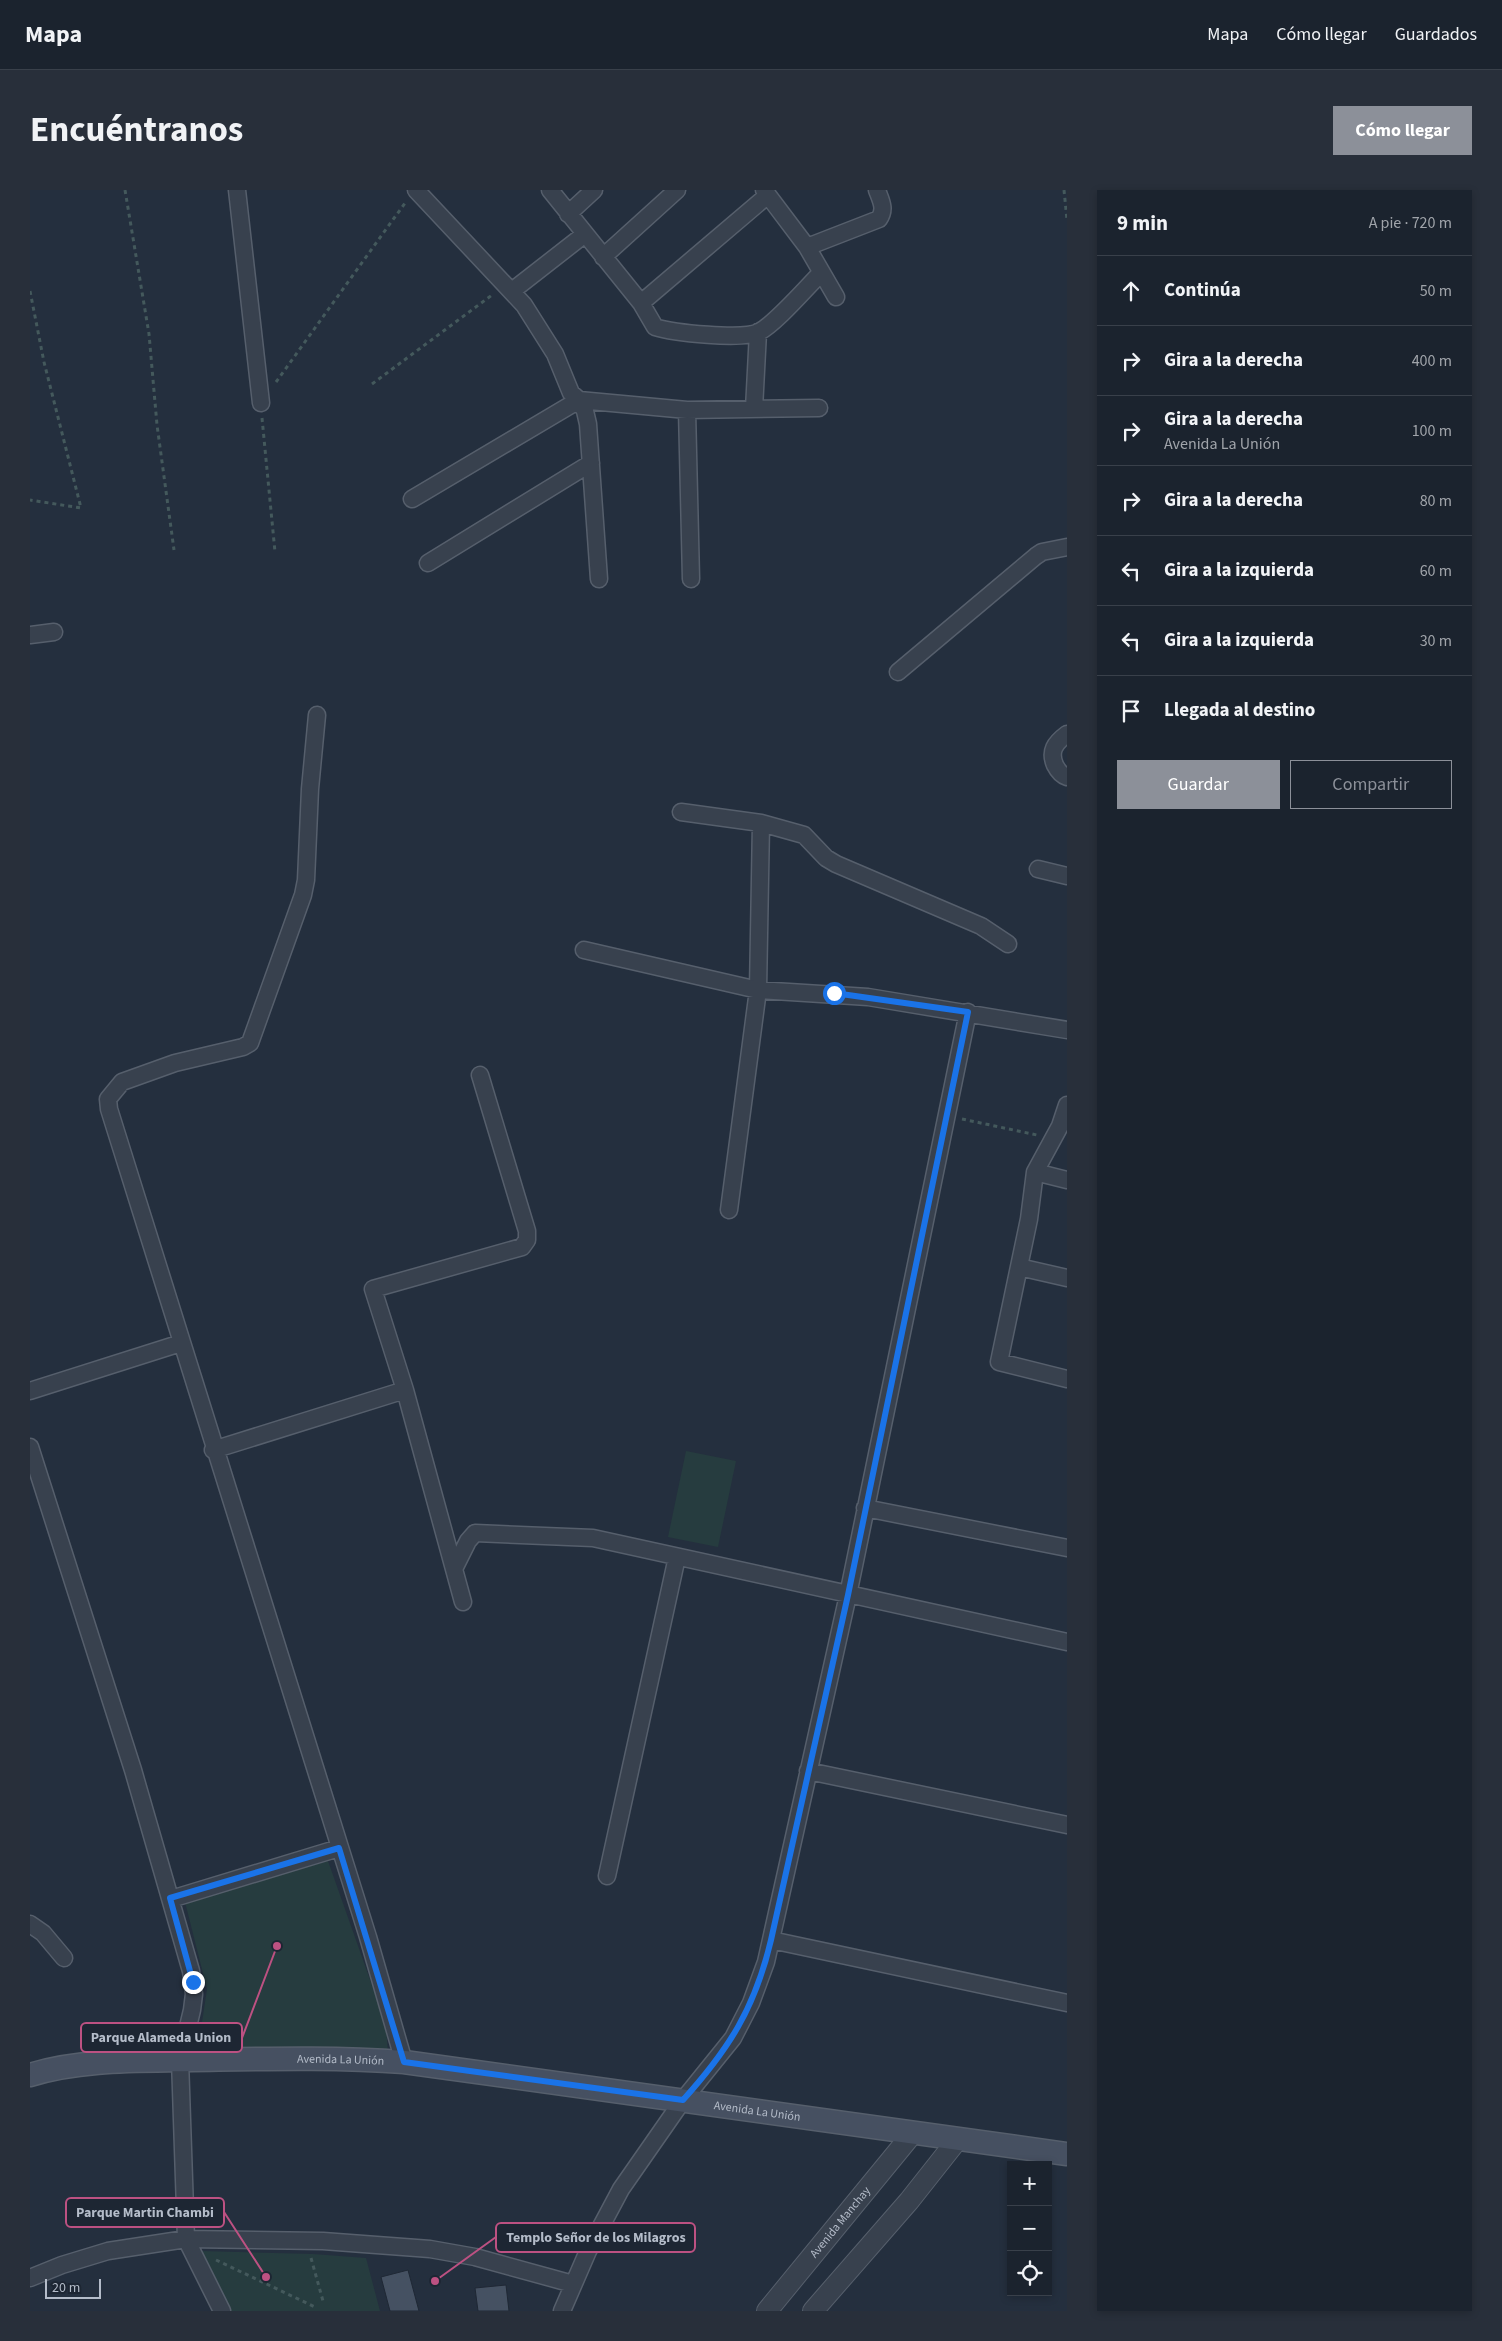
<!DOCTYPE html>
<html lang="es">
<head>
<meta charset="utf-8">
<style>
  body { margin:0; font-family:"Source Sans 3",sans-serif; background:#282f3a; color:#f1f3f6 }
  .controls { position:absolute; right:15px; bottom:15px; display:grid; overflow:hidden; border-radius:0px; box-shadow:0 2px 8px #0003 }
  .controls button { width:45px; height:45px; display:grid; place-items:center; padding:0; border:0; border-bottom:1px solid #39404a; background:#1b232e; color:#f1f3f6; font:25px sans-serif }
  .scale { position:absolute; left:15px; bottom:12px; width:56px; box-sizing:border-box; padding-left:5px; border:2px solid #b4bcc9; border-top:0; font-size:14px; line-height:18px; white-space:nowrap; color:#b4bcc9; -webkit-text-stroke:4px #1d2633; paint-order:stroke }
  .stop { position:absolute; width:15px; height:15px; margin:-11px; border:4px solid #1a73e8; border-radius:50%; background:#fff }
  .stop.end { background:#1a73e8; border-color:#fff; box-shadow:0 1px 5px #0008 }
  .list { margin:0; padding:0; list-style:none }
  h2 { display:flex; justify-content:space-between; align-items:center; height:65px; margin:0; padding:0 20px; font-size:21px }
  h2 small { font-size:16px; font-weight:400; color:#a0a4aa }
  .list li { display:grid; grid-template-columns:32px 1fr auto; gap:15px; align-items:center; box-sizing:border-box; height:70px; padding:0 20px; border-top:1px solid #39404a }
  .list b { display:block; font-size:19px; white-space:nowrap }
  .list p { margin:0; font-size:16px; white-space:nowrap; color:#a0a4aa }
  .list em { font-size:16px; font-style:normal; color:#a0a4aa }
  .actions { display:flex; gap:10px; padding:15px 20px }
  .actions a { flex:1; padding:11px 0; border:1px solid #8c9099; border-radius:0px; text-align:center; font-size:18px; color:#8c9099 }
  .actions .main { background:#8c9099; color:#fff }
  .icon { flex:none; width:28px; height:28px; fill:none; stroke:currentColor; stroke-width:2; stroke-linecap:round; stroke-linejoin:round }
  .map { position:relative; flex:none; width:1037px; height:2121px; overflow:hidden; border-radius:0px }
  header { display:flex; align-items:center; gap:30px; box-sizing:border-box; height:70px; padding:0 25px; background:#1b232e; border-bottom:1px solid #39404a }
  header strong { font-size:24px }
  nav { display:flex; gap:28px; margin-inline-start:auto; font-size:18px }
  .intro { display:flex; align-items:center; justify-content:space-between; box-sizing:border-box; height:120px; padding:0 30px }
  h1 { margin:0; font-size:35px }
  .button { padding:12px 22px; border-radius:0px; background:#8c9099; color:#fff; font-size:18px; font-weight:700 }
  main { display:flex; gap:30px; padding:0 30px }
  aside { flex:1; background:#1b232e; border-radius:0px; box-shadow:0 2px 8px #0003 }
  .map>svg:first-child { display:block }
  .green { fill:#263c3f }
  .building { fill:#455162; stroke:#1f2835 }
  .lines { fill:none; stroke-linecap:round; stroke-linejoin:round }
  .minor-casing { stroke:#565f6c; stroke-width:19 }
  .tertiary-casing { stroke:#565f6c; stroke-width:22 }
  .secondary-casing { stroke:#565f6c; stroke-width:25 }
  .path { stroke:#44595c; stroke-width:3; stroke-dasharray:4 4; stroke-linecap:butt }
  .minor { stroke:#38414e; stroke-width:16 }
  .tertiary { stroke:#38414e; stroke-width:20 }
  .secondary { stroke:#465061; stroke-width:22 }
  .route { stroke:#1a73e8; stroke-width:6 }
  .labels { text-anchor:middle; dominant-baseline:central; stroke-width:4.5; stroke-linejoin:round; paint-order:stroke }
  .street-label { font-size:12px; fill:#b4bcc9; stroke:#1d2633 }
  .leader { fill:none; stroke:#bd5182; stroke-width:2 }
  .callout-dot { fill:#bd5182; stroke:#1d2633; stroke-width:2 }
  .callout { fill:#1d2633; stroke:#bd5182; stroke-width:2 }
  .callout-label { font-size:14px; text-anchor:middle; font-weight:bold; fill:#b4bcc9 }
</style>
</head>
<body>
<header>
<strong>Mapa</strong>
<nav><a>Mapa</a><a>Cómo llegar</a><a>Guardados</a></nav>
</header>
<div class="intro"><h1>Encuéntranos</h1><a class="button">Cómo llegar</a></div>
<main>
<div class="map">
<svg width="1037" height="2121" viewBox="0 0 1037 2121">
  <rect width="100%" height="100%" fill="#242f3e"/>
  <path class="green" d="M656 1261 706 1271 688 1357 638 1347Z
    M298 1671 356 1835 358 1863 168 1859 177 1799 155 1712Z
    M171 2061 283 2064 336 2068 350 2121H200Z"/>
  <path class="building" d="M378 2080 389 2121H360L351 2087Z
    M476 2095 479 2121H448L445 2098Z"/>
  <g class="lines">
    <g class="minor-casing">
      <path id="minor" d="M207 0 231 213
        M386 0 494 115 525 164 541 203 549 210 555 221 558 234 569 389
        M520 0 611 113 625 137C643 143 713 150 729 142 745 134 776 98 791 83
        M734 0 777 57 806 107
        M538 24 564 0
        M777 57 849 29C856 19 851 11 847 0
        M573 67 647 0
        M482 101 555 44
        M611 113 738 5
        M724 219 728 142
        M657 220 661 389
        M382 309 549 210 657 220 789 218
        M398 373 561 273
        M0 445 24 442
        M868 482 1006 366 1012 362 1037 357
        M287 525 280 599 276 690 273 705 220 853 213 857 145 873 92 892 78 909 79 919 338 1747 374 1872
        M1037 544C1025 553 1019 561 1025 575 1028 581 1031 585 1037 587
        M651 622 731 633 774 645 796 668 806 674 951 736 978 754
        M1008 679 1037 686
        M554 760 728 800 838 807 1037 840
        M1037 915 1030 936 1005 982 999 1029 969 1172 1037 1189
        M1005 982 1037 990
        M699 1020 728 800 731 633
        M989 1077 1037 1088
        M0 1201 151 1153
        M0 1257 103 1580 161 1781 164 1804 162 1820 150 1870 156 2049 192 2121
        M183 1260 375 1200
        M835 1318 1037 1358
        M424 1379 438 1351 445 1343 563 1348 1037 1452
        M433 1412 375 1200 343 1099 492 1057 497 1050V1041L450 885
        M778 1581 1037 1635
        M577 1686 647 1367
        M141 1709 309 1658
        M0 1734 13 1743 34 1768
        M741 1750 1037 1813
        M0 2088 32 2075 78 2061 156 2049 293 2051 400 2059 445 2067 543 2094
        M532 2121 558 2061 591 1999 653 1910 703 1848 721 1813 736 1772 818 1405 938 822"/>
    </g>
    <g class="tertiary-casing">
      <g id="tertiary">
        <path id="s1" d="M737 2121 883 1943"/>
        <path d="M783 2121 879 2011 928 1949"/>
      </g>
    </g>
    <g class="secondary-casing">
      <g id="secondary">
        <path id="s2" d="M0 1885C51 1869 109 1871 162 1870 233 1869 303 1867 374 1872L1037 1964"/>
      </g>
    </g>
    <path class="path" d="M95 0 119 144 127 235 144 360
      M1034 0 1037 30
      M0 101 14 172 51 318 0 310
      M246 192 375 13
      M342 194 462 105
      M232 228 245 362
      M932 929 1007 945
      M281 2068 293 2111
      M186 2070 285 2117"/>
    <use href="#minor" class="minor"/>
    <use href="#tertiary" class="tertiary"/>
    <use href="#secondary" class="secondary"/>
  </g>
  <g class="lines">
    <path class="route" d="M163 1792 140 1708 309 1658 374 1872 653 1910C699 1859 725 1818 741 1750L818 1405 938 822 804 803"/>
  </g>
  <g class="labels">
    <g class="street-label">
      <text stroke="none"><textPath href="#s2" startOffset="312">Avenida La Unión</textPath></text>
      <text stroke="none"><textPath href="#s2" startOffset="732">Avenida La Unión</textPath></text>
      <text stroke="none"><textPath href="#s1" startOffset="115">Avenida Manchay</textPath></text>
    </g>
  </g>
  <path class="leader" d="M247 1756L212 1848M236 2087L194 2022M405 2091L466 2047"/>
  <g class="callout-dot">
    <circle cx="247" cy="1756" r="5"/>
    <circle cx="236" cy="2087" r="5"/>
    <circle cx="405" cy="2091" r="5"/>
  </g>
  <g class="callout">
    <rect x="51" y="1833" width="161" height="29" rx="5"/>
    <rect x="36" y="2008" width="158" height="29" rx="5"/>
    <rect x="466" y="2033" width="199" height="29" rx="5"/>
  </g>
  <g class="callout-label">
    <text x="131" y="1852">Parque Alameda Union</text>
    <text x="115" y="2027">Parque Martin Chambi</text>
    <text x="566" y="2052">Templo Señor de los Milagros</text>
  </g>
</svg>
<div class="controls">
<button>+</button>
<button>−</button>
<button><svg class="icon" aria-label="locate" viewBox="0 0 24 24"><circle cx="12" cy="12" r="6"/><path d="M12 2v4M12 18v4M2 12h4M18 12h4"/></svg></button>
</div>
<div class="scale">20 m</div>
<div class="stop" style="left:804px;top:803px"></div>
<div class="stop end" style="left:163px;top:1792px"></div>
</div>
<aside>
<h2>9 min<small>A pie · 720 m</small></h2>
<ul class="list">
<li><svg class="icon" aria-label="ahead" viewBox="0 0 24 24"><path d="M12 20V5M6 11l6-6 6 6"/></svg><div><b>Continúa</b></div><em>50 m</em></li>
<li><svg class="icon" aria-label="right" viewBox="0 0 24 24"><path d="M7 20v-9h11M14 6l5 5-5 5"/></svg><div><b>Gira a la derecha</b></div><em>400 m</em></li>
<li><svg class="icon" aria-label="right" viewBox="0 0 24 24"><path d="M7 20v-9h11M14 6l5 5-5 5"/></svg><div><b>Gira a la derecha</b><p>Avenida La Unión</p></div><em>100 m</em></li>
<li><svg class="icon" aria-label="right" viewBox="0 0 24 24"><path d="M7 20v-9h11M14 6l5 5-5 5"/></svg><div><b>Gira a la derecha</b></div><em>80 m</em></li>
<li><svg class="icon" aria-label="left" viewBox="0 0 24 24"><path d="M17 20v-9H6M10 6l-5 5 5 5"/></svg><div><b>Gira a la izquierda</b></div><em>60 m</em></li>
<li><svg class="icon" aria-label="left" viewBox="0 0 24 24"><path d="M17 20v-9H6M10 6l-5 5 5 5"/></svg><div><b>Gira a la izquierda</b></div><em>30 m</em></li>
<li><svg class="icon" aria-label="arrive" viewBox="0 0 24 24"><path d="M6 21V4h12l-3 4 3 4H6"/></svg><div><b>Llegada al destino</b></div></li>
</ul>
<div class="actions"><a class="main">Guardar</a><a>Compartir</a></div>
</aside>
</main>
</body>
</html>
